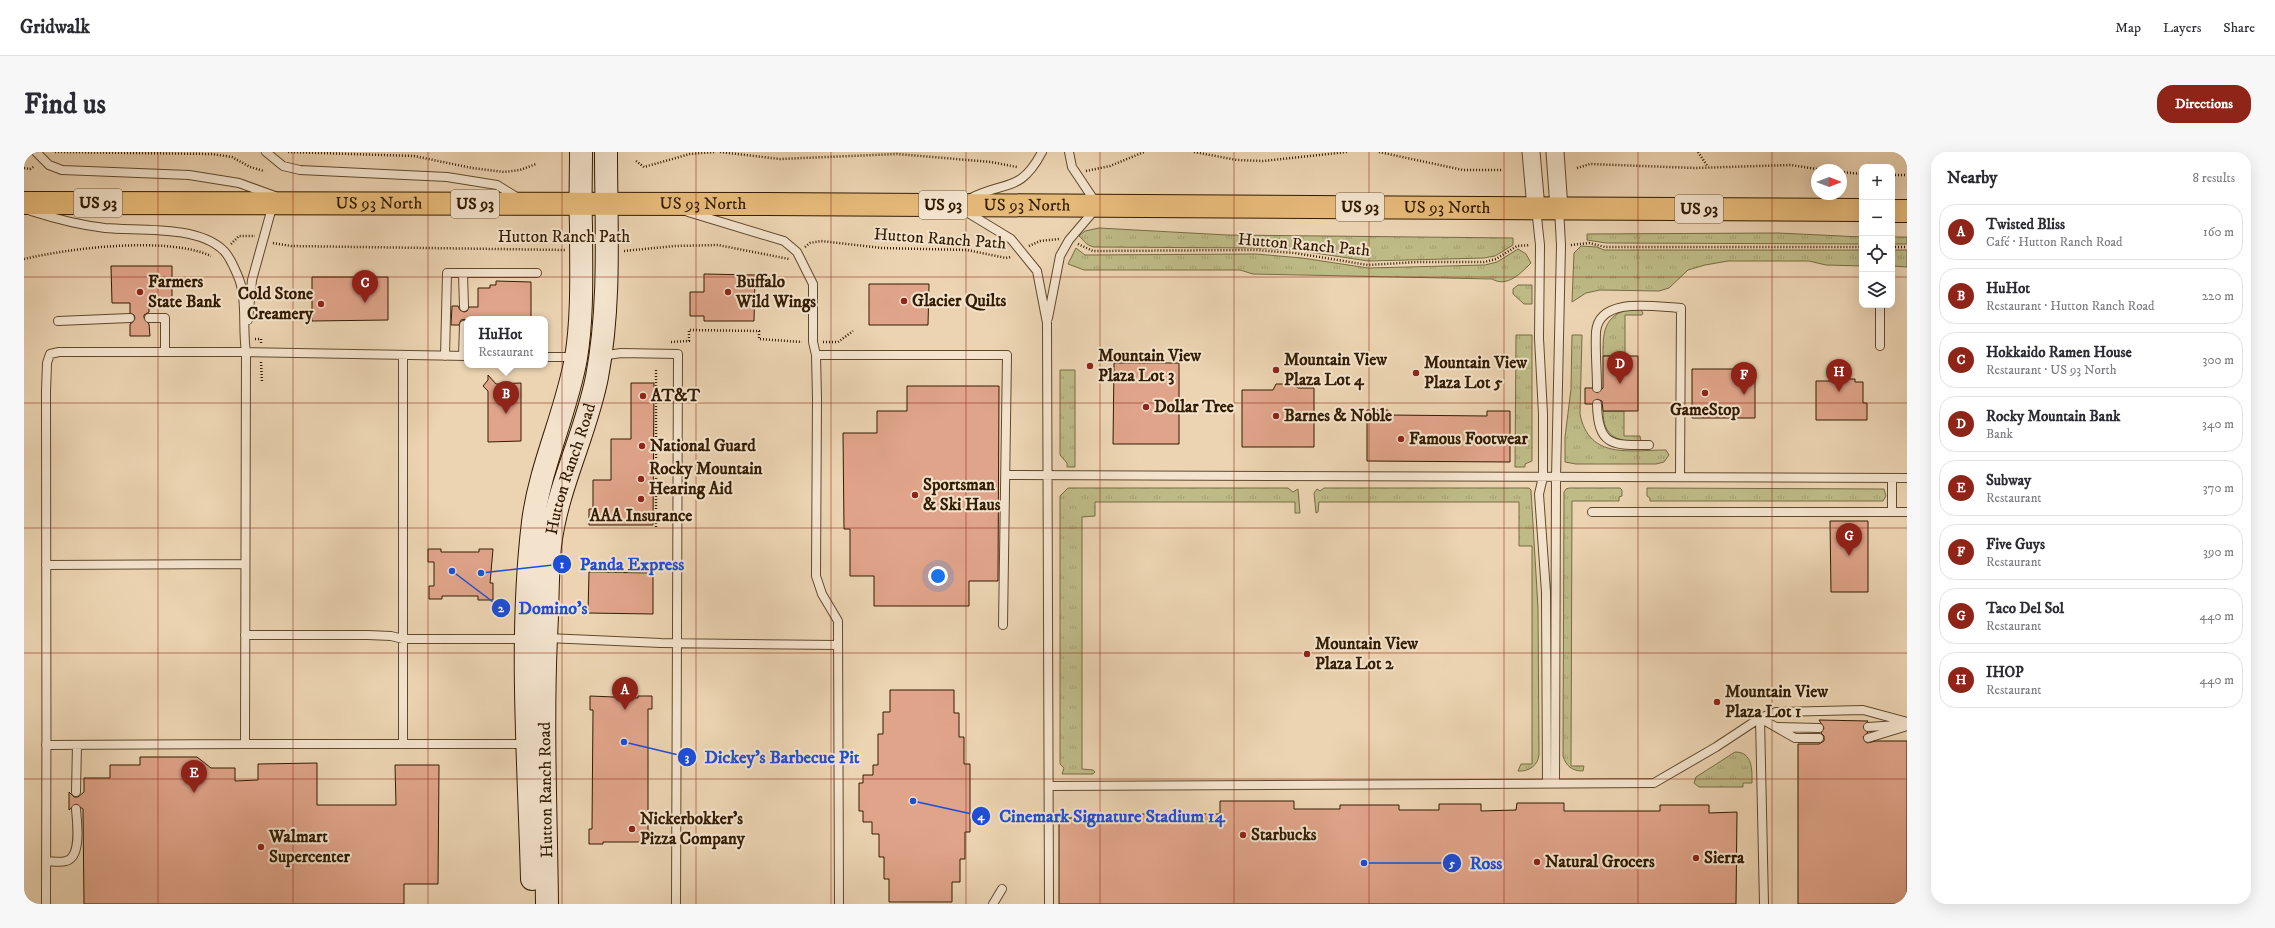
<!DOCTYPE html>
<html lang="en">
<head>
<meta charset="utf-8">
<style>
  body { margin:0; font-family:"IM FELL DW Pica",serif; background:#f7f7f7; color:#2b2b33 }
  .controls { position:absolute; right:12px; top:12px; display:grid; overflow:hidden; border-radius:8px; box-shadow:0 4px 16px #0002 }
  .controls button { width:36px; height:36px; display:grid; place-items:center; padding:0; border:0; border-bottom:1px solid #e1e1e2; background:#fff; color:#2b2b33; font:20px sans-serif }
  .compass { position:absolute; left:1787px; top:12px; width:36px; height:36px; border-radius:50%; background:#fff; box-shadow:0 4px 16px #0002; rotate:90deg }
  .you { position:absolute; left:914px; top:424px; width:14px; height:14px; margin:-10px; border:3px solid #fff; border-radius:50%; background:#1a73e8; box-shadow:0 0 0 6px #1a73e833 }
  .badge { display:grid; place-items:center; width:26px; height:26px; border-radius:50%; background:#8f2418; color:#fff; font-size:13px; font-weight:700 }
  .pin { position:absolute; translate:-50% -33px; filter:drop-shadow(0 1px 2px #0008) }
  .pin::after { content:''; position:absolute; top:21px; width:14px; height:12px; background:inherit; clip-path:polygon(0 0,100% 0,50% 100%) }
  .popup { position:absolute; left:440px; top:164px; width:84px; height:52px; box-sizing:border-box; display:grid; place-content:center; border-radius:8px; background:#fff; filter:drop-shadow(0 1px 3px #0005); font-size:13px; white-space:nowrap; color:#7c7c81 }
  .popup b { font-size:15px; color:#2b2b33 }
  .popup::after { content:''; position:absolute; left:50%; top:100%; margin-left:-8px; border:8px solid transparent; border-top-color:#fff }
  .list { margin:0; padding:0; list-style:none }
  h2 { display:flex; justify-content:space-between; align-items:center; height:52px; margin:0; padding:0 16px; font-size:17px }
  h2 small { font-size:13px; font-weight:400; color:#7c7c81 }
  .list li { display:grid; grid-template-columns:26px 1fr auto; gap:12px; align-items:center; box-sizing:border-box; height:56px; margin:0 8px 8px; padding:0 8px; border:1px solid #e1e1e2; border-radius:16px }
  .list b { display:block; font-size:15px; white-space:nowrap }
  .list p { margin:0; font-size:13px; white-space:nowrap; color:#7c7c81 }
  .list em { font-size:13px; font-style:normal; color:#7c7c81 }
  .icon { flex:none; width:22px; height:22px; fill:none; stroke:currentColor; stroke-width:2; stroke-linecap:round; stroke-linejoin:round }
  .map { position:relative; flex:none; width:1883px; height:752px; overflow:hidden; border-radius:16px }
  header { display:flex; align-items:center; gap:24px; box-sizing:border-box; height:56px; padding:0 20px; background:#fff; border-bottom:1px solid #e1e1e2 }
  header strong { font-size:19px }
  nav { display:flex; gap:22px; margin-inline-start:auto; font-size:14px }
  .intro { display:flex; align-items:center; justify-content:space-between; box-sizing:border-box; height:96px; padding:0 24px }
  h1 { margin:0; font-size:28px }
  .button { padding:10px 18px; border-radius:16px; background:#8f2418; color:#fff; font-size:14px; font-weight:700 }
  main { display:flex; gap:24px; padding:0 24px }
  aside { flex:1; background:#fff; border-radius:16px; box-shadow:0 4px 16px #0002 }
  .map>svg:first-child { display:block }
  .grass { fill:url(#grass-tufts); stroke:#786c44 }
  .building { fill:#e0a48a; stroke:#321c01 }
  .lines { fill:none; stroke-linecap:round; stroke-linejoin:round }
  .service-casing { stroke:#604a2d; stroke-width:10 }
  .minor-casing { stroke:#604a2d; stroke-width:19 }
  .secondary-casing { stroke:#321c01; stroke-width:24 }
  .primary-casing { stroke:#321c01; stroke-width:24 }
  .path { stroke:#321c01; stroke-width:2.5; stroke-dasharray:1 2; stroke-linecap:butt }
  .service { stroke:#f3e3cd; stroke-width:8 }
  .minor { stroke:#f3e3cd; stroke-width:17 }
  .secondary { stroke:#f3e3cd; stroke-width:22 }
  .primary { stroke:#e6ba79; stroke-width:22 }
  .grid { fill:none; stroke:#8f2418; stroke-width:1; stroke-opacity:0.55 }
  .poi-dot { fill:#8f2418; stroke:#f3e3cd; stroke-width:1.5 }
  .labels { text-anchor:middle; dominant-baseline:central; stroke-width:4; stroke-linejoin:round; paint-order:stroke }
  .shield { fill:#f3e3cd; stroke:#6c583e; stroke-width:1 }
  .shield-label { font-size:16px; font-weight:bold; fill:#321c01 }
  .street-label { font-size:17px; fill:#321c01; stroke:#f3e3cd }
  .poi-label { font-size:17px; font-weight:bold; fill:#321c01; stroke:#f3e3cd; text-anchor:start }
  .leader { fill:none; stroke:#1d4ed8; stroke-width:1.5 }
  .callout-dot { fill:#1d4ed8; stroke:#f3e3cd; stroke-width:1.5 }
  .mark-label { font-size:12px; text-anchor:middle; font-weight:bold; fill:#fff }
  .callout-label { font-size:18px; text-anchor:middle; font-weight:bold; fill:#1d4ed8; stroke:#f3e3cd; stroke-width:4; stroke-linejoin:round; paint-order:stroke }
</style>
</head>
<body>
<header>
<strong>Gridwalk</strong>
<nav><a>Map</a><a>Layers</a><a>Share</a></nav>
</header>
<div class="intro"><h1>Find us</h1><a class="button">Directions</a></div>
<main>
<div class="map">
<svg width="1883" height="752" viewBox="0 0 1883 752">
  <defs>
    <pattern id="grass-tufts" width="24" height="20" patternUnits="userSpaceOnUse"><rect width="24" height="20" fill="#bebb87"/><path d="M3 7l-1-3M5 7V3M7 7l1-3M15 17l-1-3M17 17v-4M19 17l1-3" fill="none" stroke="#a4a073"/></pattern>
  </defs>
  <rect width="100%" height="100%" fill="#ecd4b2"/>
  <filter id="stains"><feTurbulence type="fractalNoise" baseFrequency=".005" numOctaves="4"/><feColorMatrix values="0 0 0 0 .2 0 0 0 0 .09 0 0 0 0 .02 0 0 0 .5 -.17"/></filter>
  <radialGradient id="worn" r=".72"><stop offset=".6" stop-color="#630" stop-opacity="0"/><stop offset="1" stop-color="#630" stop-opacity=".3"/></radialGradient>
  <path class="grass" d="M1075 76 1203 83 1489 86V93L1471 104 1460 106 1344 109 1271 98 1232 96 1070 95C1061 93 1060 88 1055 84L1061 79Z
    M1754 81 1838 85V92L1582 91 1563 88V82Z
    M1868 85H1883V92H1868Z
    M1557 94 1573 95 1580 98H1838V114L1802 113 1785 109H1704L1681 113 1664 118 1645 136 1635 139 1576 138 1562 141 1548 150 1550 101Z
    M1052 96 1061 103 1232 102 1278 106 1344 116 1461 113 1473 110 1494 97 1502 102 1507 111C1497 121 1483 136 1468 127L1229 122 1216 118H1060L1044 112Z
    M1868 98H1883V115L1868 114Z
    M1494 133H1508V152H1500L1489 142V137Z
    M1602 158H1617L1619 161 1618 163H1601V204H1579C1579 182 1579 166 1602 158Z
    M1492 183H1508V309L1501 312V315H1491Z
    M1548 183H1558L1556 262C1565 308 1606 298 1642 298L1645 303 1640 310 1632 312H1552L1541 310V285L1547 237Z
    M1036 218H1051V315H1043V311L1036 303Z
    M1579 259H1600V284H1616L1617 289C1594 291 1579 285 1579 259Z
    M1044 336H1264L1269 340 1274 337 1276 361H1271V350H1071V364L1058 365V617L1069 618 1071 620 1069 622H1038L1040 616 1036 612V344Z
    M1300 336H1505L1507 338 1514 456 1515 603C1514 613 1505 620 1494 619L1497 612H1508V394H1495V350H1295L1294 360 1292 361 1290 341 1293 337 1296 339Z
    M1545 336H1596L1598 338V344L1595 345V349H1548L1547 614H1560L1559 619C1548 619 1542 614 1539 604L1540 340 1542 337Z
    M1623 336 1860 337 1862 344 1859 349H1626V346L1623 344Z
    M1711 600C1729 600 1728 618 1728 631H1719V635H1675L1670 631 1672 625Z"/>
  <path class="building" d="M87 114H148V151H125V160L120 163V166L125 172 126 184H106V172L109 170 111 166 110 163 106 161V151H88Z
    M680 122 731 123 730 169H680V164H666V140H680Z
    M288 125H364V168L288 169Z
    M472 129 507 130V167H443L437 168 435 173H427L428 154H434L436 158 440 160 443 159 445 155H454V136H466V133H472Z
    M845 132H905L904 173H845Z
    M1579 204H1614V259H1579L1578 249 1573 247 1568 252H1561V236H1568L1573 241 1579 236Z
    M1090 211H1155V292H1089Z
    M1668 217H1731V266H1668Z
    M464 223 472 232 497 231V289L464 290V239L459 234 464 228Z
    M1808 227H1831V230H1839V251H1843V268H1792V229H1808Z
    M607 231H630L629 373H565V357H569V328H587V287H607Z
    M1252 232H1269L1274 236H1290V295H1218V238H1249Z
    M883 234H975L974 429H945V454H850V424H826V377H820L819 281H853V259H883Z
    M1343 258H1364V263L1463 264V259H1486V310L1343 309Z
    M1806 369H1844V440H1807Z
    M404 397H417V400H455V397H469L466 431H469V448H454V444H418V447H405V434H410V410H404Z
    M565 420 629 421V462L564 461Z
    M866 538H930V561H935V585H940V612H946V680H941V707H936V730H928V750H865V727H860V705H855V682H848V670H839V659H835V631H839V623H849V613H854V582H859V560H866Z
    M566 544 614 546V544H628V557H624V679H628V692H616V690H579V692H565V677H568L569 558H566Z
    M1795 568 1844 569 1839 575 1844 580 1839 585 1843 591 1852 589H1883V752H1774V592H1795L1800 589V584L1797 581 1800 576Z
    M116 605H173L187 616H211V629L234 628V612L293 611V653H372L371 613H415L414 732H380V752H60L59 657 52 652 45 658V640L50 645H54L60 640V626H86V613H116Z
    M1196 649H1270V657H1316V653H1375V658H1415V652H1457V659L1492 658 1493 651H1540V659H1636V653H1685V661L1713 660 1712 752H1035V666H1057V662H1196Z"/>
  <g class="lines">
    <g class="service-casing">
      <path id="service" d="M12 0 25 13 38 18 165 23 215 31 251 44
        M242 0 259 14 276 18 423 25 473 33 494 46
        M945 47C981 28 996 42 1018 0
        M1512 56 1516 93 1515 186 1519 262V325L1515 342 1522 440 1523 631
        M7 59C32 67 55 73 81 76 115 79 173 73 199 98 205 103 210 115 213 122 224 145 218 175 222 200
        M941 59 987 87 1013 119 1023 171 1025 752
        M664 60 760 89 773 100 789 132V190L792 203 793 246 792 424 798 442 814 469 815 752
        M439 122 440 155
        M1856 153V194
        M125 166H141V200
        M1024 166 1036 104 1045 88 1074 54 1048 15 1045 0
        M224 168 228 128 249 52
        M34 169 106 166
        M222 200 443 204
        M792 203H983L979 473
        M379 204V592
        M421 204 423 121H513
        M439 204 440 173
        M577 204 597 201 654 202 652 752
        M521 205H550
        M1573 236C1573 218 1571 199 1572 180 1575 144 1631 155 1657 156L1656 325
        M1573 252C1574 295 1589 293 1625 293
        M982 323 1883 326
        M1868 326V360
        M1568 360H1883
        M22 413 220 412
        M221 483H344L367 484 379 487H502
        M523 486 637 491 814 493
        M1754 575 1795 576
        M1844 575 1874 573
        M1844 586 1883 574
        M221 592H503
        M22 593 221 592 222 200H35L26 202 23 211 22 239C22 410 23 581 22 752
        M1531 631 1532 326 1537 93 1535 56
        M1025 634 1630 631 1692 595 1736 566 1752 560 1839 558 1883 570
        M52 640 53 593
        M22 709C28 709 36 711 42 709 58 705 53 670 52 657
        M969 752 978 737
        M1740 752 1736 566 1771 586H1795"/>
    </g>
    <g class="minor-casing">
      <path id="minor" d="M1507 0 1512 56
        M1531 0 1535 56"/>
    </g>
    <g class="secondary-casing">
      <g id="secondary">
        <path d="M508 727C505 608 495 488 509 370 516 314 542 262 552 206 559 163 557 117 557 74 556 49 557 25 557 0"/>
        <path id="s1" d="M523 752C522 663 518 574 522 485 524 454 523 424 526 394 533 335 562 282 573 225 587 151 582 74 582 0"/>
      </g>
    </g>
    <g class="primary-casing">
      <g id="primary">
        <path id="s2" d="M0 51 741 52 1838 58"/>
        <path d="M1868 59H1883"/>
      </g>
    </g>
    <path class="path" d="M31 0 188 2 208 5 226 15 240 19
      M264 0 390 4 448 16 480 20 496 18 512 12
      M696 0 756 7 873 2 967 10 993 15
      M1170 0 1213 8 1239 9 1323 0
      M1355 0 1439 18H1478
      M1674 0 1684 15
      M612 9 620 15 666 2 691 0
      M0 16 6 17 11 14
      M1553 16 1566 12 1671 16 1767 13 1799 18
      M1062 19 1086 14 1120 0
      M1817 20 1838 22
      M1868 23H1883
      M249 91 267 94 541 98
      M207 92 215 84H231
      M1054 92 1069 99 1232 98 1271 101 1344 113 1393 110H1460L1472 107 1493 94 1506 93
      M1547 93 1565 91 1581 95H1838
      M1005 94 1016 89 1035 87
      M781 95 786 91 797 89 858 96 943 98 982 106 987 105
      M1868 95H1883
      M600 99 651 94 694 93 765 107
      M0 107C46 96 144 84 187 104
      M231 187H237V191
      M647 190 665 189V178L735 179V187L778 190
      M799 190H814L829 179
      M237 210 238 230
      M632 375V216"/>
    <use href="#service" class="service"/>
    <use href="#minor" class="minor"/>
    <use href="#secondary" class="secondary"/>
    <use href="#primary" class="primary"/>
  </g>
  <path class="grid" d="M134 0V752M269 0V752M404 0V752M538 0V752M672 0V752M807 0V752M942 0V752M1076 0V752M1210 0V752M1345 0V752M1480 0V752M1614 0V752M1748 0V752M0 125H1838M1868 125H1883M0 251H1883M0 376H1883M0 501H1883M0 627H1883"/>
  <g class="poi-dot">
    <circle cx="116" cy="140" r="4"/>
    <circle cx="704" cy="140" r="4"/>
    <circle cx="880" cy="149" r="4"/>
    <circle cx="297" cy="152" r="4"/>
    <circle cx="1066" cy="214" r="4"/>
    <circle cx="1252" cy="218" r="4"/>
    <circle cx="1392" cy="221" r="4"/>
    <circle cx="1681" cy="241" r="4"/>
    <circle cx="619" cy="244" r="4"/>
    <circle cx="1122" cy="255" r="4"/>
    <circle cx="1252" cy="264" r="4"/>
    <circle cx="1377" cy="287" r="4"/>
    <circle cx="618" cy="294" r="4"/>
    <circle cx="617" cy="327" r="4"/>
    <circle cx="891" cy="343" r="4"/>
    <circle cx="617" cy="347" r="4"/>
    <circle cx="1283" cy="502" r="4"/>
    <circle cx="1693" cy="550" r="4"/>
    <circle cx="608" cy="677" r="4"/>
    <circle cx="1219" cy="683" r="4"/>
    <circle cx="237" cy="695" r="4"/>
    <circle cx="1672" cy="706" r="4"/>
    <circle cx="1513" cy="710" r="4"/>
  </g>
  <g class="labels">
    <g class="shield">
      <rect x="50" y="37" width="48" height="28" rx="3"/>
      <rect x="427" y="38" width="48" height="28" rx="3"/>
      <rect x="895" y="39" width="48" height="28" rx="3"/>
      <rect x="1312" y="41" width="48" height="28" rx="3"/>
      <rect x="1651" y="43" width="48" height="28" rx="3"/>
    </g>
    <g class="shield-label">
      <text x="74" y="51">US 93</text>
      <text x="451" y="52">US 93</text>
      <text x="919" y="53">US 93</text>
      <text x="1336" y="55">US 93</text>
      <text x="1675" y="57">US 93</text>
    </g>
    <g class="street-label">
      <text stroke="none"><textPath href="#s2" startOffset="355">US 93 North</textPath></text>
      <text stroke="none"><textPath href="#s2" startOffset="679">US 93 North</textPath></text>
      <text stroke="none"><textPath href="#s2" startOffset="1003">US 93 North</textPath></text>
      <text stroke="none"><textPath href="#s2" startOffset="1423">US 93 North</textPath></text>
      <text x="540" y="85">Hutton Ranch Path</text>
      <text transform="translate(916 87) rotate(4)">Hutton Ranch Path</text>
      <text transform="translate(1280 93) rotate(5)">Hutton Ranch Path</text>
      <text stroke="none"><textPath href="#s1" startOffset="438">Hutton Ranch Road</textPath></text>
      <text transform="translate(522 638) rotate(-91)">Hutton Ranch Road</text>
    </g>
    <g class="poi-label">
      <text x="124" y="130">Farmers<tspan x="124" dy="20">State Bank</tspan></text>
      <text x="712" y="130">Buffalo<tspan x="712" dy="20">Wild Wings</tspan></text>
      <text x="289" y="142" text-anchor="end">Cold Stone<tspan x="289" dy="20">Creamery</tspan></text>
      <text x="888" y="149">Glacier Quilts</text>
      <text x="1074" y="204">Mountain View<tspan x="1074" dy="20">Plaza Lot 3</tspan></text>
      <text x="1260" y="208">Mountain View<tspan x="1260" dy="20">Plaza Lot 4</tspan></text>
      <text x="1400" y="211">Mountain View<tspan x="1400" dy="20">Plaza Lot 5</tspan></text>
      <text x="627" y="244">AT&amp;T</text>
      <text x="1130" y="255">Dollar Tree</text>
      <text x="1681" y="258" text-anchor="middle">GameStop</text>
      <text x="1260" y="264">Barnes &amp; Noble</text>
      <text x="1385" y="287">Famous Footwear</text>
      <text x="626" y="294">National Guard</text>
      <text x="625" y="317">Rocky Mountain<tspan x="625" dy="20">Hearing Aid</tspan></text>
      <text x="899" y="333">Sportsman<tspan x="899" dy="20">&amp; Ski Haus</tspan></text>
      <text x="617" y="364" text-anchor="middle">AAA Insurance</text>
      <text x="1291" y="492">Mountain View<tspan x="1291" dy="20">Plaza Lot 2</tspan></text>
      <text x="1701" y="540">Mountain View<tspan x="1701" dy="20">Plaza Lot 1</tspan></text>
      <text x="616" y="667">Nickerbokker's<tspan x="616" dy="20">Pizza Company</tspan></text>
      <text x="1227" y="683">Starbucks</text>
      <text x="245" y="685">Walmart<tspan x="245" dy="20">Supercenter</tspan></text>
      <text x="1680" y="706">Sierra</text>
      <text x="1521" y="710">Natural Grocers</text>
    </g>
  </g>
  <path class="leader" d="M457 421L538 412M428 419L477 456M600 590L663 605M889 649L957 664M1340 711L1428 711"/>
  <g class="callout-dot">
    <circle cx="457" cy="421" r="4"/>
    <circle cx="428" cy="419" r="4"/>
    <circle cx="600" cy="590" r="4"/>
    <circle cx="889" cy="649" r="4"/>
    <circle cx="1340" cy="711" r="4"/>
    <circle cx="538" cy="412" r="10"/>
    <circle cx="477" cy="456" r="10"/>
    <circle cx="663" cy="605" r="10"/>
    <circle cx="957" cy="664" r="10"/>
    <circle cx="1428" cy="711" r="10"/>
  </g>
  <g class="mark-label">
    <text x="538" y="416">1</text>
    <text x="477" y="460">2</text>
    <text x="663" y="609">3</text>
    <text x="957" y="668">4</text>
    <text x="1428" y="715">5</text>
  </g>
  <g class="callout-label">
    <text x="608" y="418">Panda Express</text>
    <text x="529" y="462">Domino's</text>
    <text x="758" y="611">Dickey's Barbecue Pit</text>
    <text x="1088" y="670">Cinemark Signature Stadium 14</text>
    <text x="1462" y="717">Ross</text>
  </g>
  <rect width="100%" height="100%" filter="url(#stains)"/>
  <rect width="100%" height="100%" fill="url(#worn)"/>
</svg>
<div class="controls">
<button>+</button>
<button>−</button>
<button><svg class="icon" aria-label="locate" viewBox="0 0 24 24"><circle cx="12" cy="12" r="6"/><path d="M12 2v4M12 18v4M2 12h4M18 12h4"/></svg></button>
<button><svg class="icon" aria-label="layers" viewBox="0 0 24 24"><path d="M12 4l9 5-9 5-9-5zM3 14l9 5 9-5"/></svg></button>
</div>
<svg class="compass" viewBox="-18 -18 36 36"><path d="M0-13l5 13h-10z" fill="#e53935"/><path d="M0 13l5-13h-10z" fill="#7c7c81"/></svg>
<div class="you"></div>
<div class="pin badge" style="left:601px;top:558px">A</div>
<div class="pin badge" style="left:482px;top:262px">B</div>
<div class="popup"><b>HuHot</b>Restaurant</div>
<div class="pin badge" style="left:341px;top:151px">C</div>
<div class="pin badge" style="left:1596px;top:232px">D</div>
<div class="pin badge" style="left:170px;top:641px">E</div>
<div class="pin badge" style="left:1720px;top:243px">F</div>
<div class="pin badge" style="left:1825px;top:404px">G</div>
<div class="pin badge" style="left:1815px;top:240px">H</div>
</div>
<aside>
<h2>Nearby<small>8 results</small></h2>
<ul class="list">
<li><span class="badge">A</span><div><b>Twisted Bliss</b><p>Café · Hutton Ranch Road</p></div><em>160 m</em></li>
<li><span class="badge">B</span><div><b>HuHot</b><p>Restaurant · Hutton Ranch Road</p></div><em>220 m</em></li>
<li><span class="badge">C</span><div><b>Hokkaido Ramen House</b><p>Restaurant · US 93 North</p></div><em>300 m</em></li>
<li><span class="badge">D</span><div><b>Rocky Mountain Bank</b><p>Bank</p></div><em>340 m</em></li>
<li><span class="badge">E</span><div><b>Subway</b><p>Restaurant</p></div><em>370 m</em></li>
<li><span class="badge">F</span><div><b>Five Guys</b><p>Restaurant</p></div><em>390 m</em></li>
<li><span class="badge">G</span><div><b>Taco Del Sol</b><p>Restaurant</p></div><em>440 m</em></li>
<li><span class="badge">H</span><div><b>IHOP</b><p>Restaurant</p></div><em>440 m</em></li>
</ul>
</aside>
</main>
</body>
</html>
